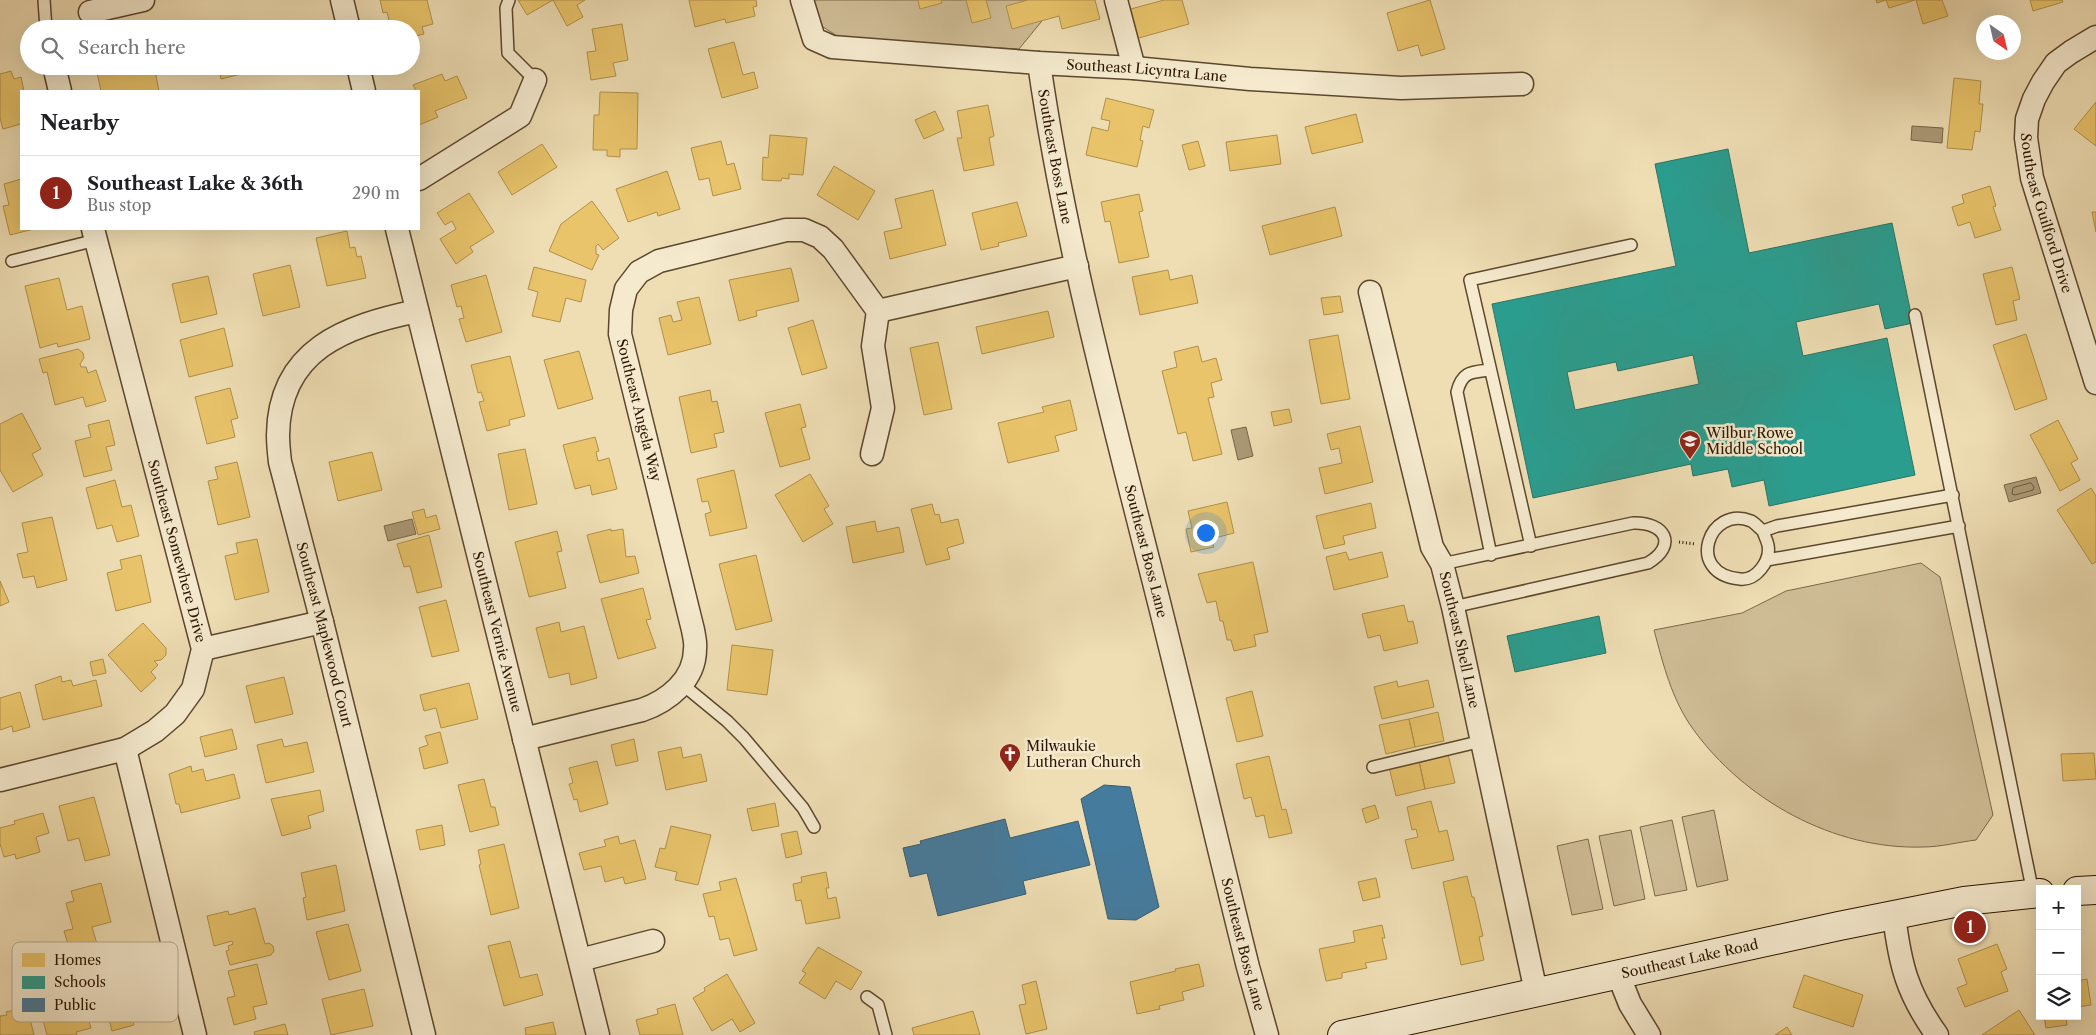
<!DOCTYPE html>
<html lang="en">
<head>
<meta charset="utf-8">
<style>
  body { margin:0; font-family:"Libre Caslon Text",serif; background:#f2f2f2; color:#202124 }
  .controls { position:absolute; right:15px; bottom:15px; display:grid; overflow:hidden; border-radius:0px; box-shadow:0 5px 20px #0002 }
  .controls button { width:45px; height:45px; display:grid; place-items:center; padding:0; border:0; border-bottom:1px solid #e0e0e0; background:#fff; color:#202124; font:25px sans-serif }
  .compass { position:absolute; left:1976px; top:15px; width:45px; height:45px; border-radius:50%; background:#fff; box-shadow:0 5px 20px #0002; rotate:146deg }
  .you { position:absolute; left:1205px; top:532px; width:18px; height:18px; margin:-12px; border:4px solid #fff; border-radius:50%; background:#1a73e8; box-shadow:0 0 0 8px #1a73e833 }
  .badge { display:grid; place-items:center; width:32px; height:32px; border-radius:50%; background:#8f2418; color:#fff; font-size:16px; font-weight:700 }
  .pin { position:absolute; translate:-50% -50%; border:2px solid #fff; box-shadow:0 1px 5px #0006 }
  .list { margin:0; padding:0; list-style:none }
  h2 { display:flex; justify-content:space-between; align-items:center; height:65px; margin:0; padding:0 20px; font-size:21px }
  h2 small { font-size:16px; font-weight:400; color:#757577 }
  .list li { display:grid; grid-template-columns:32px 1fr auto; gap:15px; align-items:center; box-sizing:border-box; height:75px; padding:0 20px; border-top:1px solid #e0e0e0 }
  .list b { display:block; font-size:19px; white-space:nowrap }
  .list p { margin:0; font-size:16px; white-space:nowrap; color:#757577 }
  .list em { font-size:16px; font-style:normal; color:#757577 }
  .icon { flex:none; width:28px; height:28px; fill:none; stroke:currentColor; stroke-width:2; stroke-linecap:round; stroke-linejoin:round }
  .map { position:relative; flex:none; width:2096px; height:1035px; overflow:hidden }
  .search { position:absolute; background:#fff; box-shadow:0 5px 20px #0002; left:20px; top:20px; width:400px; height:55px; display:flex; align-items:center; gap:12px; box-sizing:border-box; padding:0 18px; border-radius:28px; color:#757577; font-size:19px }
  .panel { position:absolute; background:#fff; box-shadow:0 5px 20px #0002; left:20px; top:90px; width:400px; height:140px; border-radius:0px }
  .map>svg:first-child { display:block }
  .green { fill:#cebc95; stroke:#7c684a }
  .water { fill:#ac9a77; stroke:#786547 }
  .homes { fill:#e9c46a; stroke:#b0904a }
  .schools { fill:#2a9d8f; stroke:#2a7464; fill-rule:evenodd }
  .public { fill:#457b9d; stroke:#3d5c6e }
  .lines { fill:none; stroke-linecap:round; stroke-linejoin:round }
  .shore { stroke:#6c583c; stroke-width:1 }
  .lane-casing { stroke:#5c472d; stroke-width:14 }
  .street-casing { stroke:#5c472d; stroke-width:25 }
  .secondary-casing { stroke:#2b1500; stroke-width:30 }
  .path { stroke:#2b1500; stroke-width:3; stroke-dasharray:1 2.5; stroke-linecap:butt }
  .lane { stroke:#f5eace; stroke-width:11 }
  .street { stroke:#f5eace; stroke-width:22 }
  .secondary { stroke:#f5eace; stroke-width:28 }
  .labels { text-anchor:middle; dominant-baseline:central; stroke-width:5; stroke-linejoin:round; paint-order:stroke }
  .street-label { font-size:14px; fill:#2b1500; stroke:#f5eace }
  .poi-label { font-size:14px; fill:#2b1500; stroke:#f5eace; text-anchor:start }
  .key { fill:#f5eace; stroke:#b8aa90; stroke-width:1 }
  .key-label { font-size:14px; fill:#2b1500 }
</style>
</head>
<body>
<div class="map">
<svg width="2096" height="1035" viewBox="0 0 2096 1035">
  <rect width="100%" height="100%" fill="#efdeb4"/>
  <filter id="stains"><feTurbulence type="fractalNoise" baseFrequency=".004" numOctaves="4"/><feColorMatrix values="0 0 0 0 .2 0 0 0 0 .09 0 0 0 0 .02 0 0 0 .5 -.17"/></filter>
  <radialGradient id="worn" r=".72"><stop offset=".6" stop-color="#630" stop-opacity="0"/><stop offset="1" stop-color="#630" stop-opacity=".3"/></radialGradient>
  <path class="green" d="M814 0H1059L1019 49 842 39 820 25Z
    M1921 563 1940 577 1993 815 1976 840C1959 842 1941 847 1923 847 1834 850 1744 800 1693 729 1672 700 1663 664 1654 630L1742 613 1786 591Z
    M1714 810 1728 880 1697 887 1682 817Z
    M1672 820 1687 890 1655 896 1640 827Z
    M1631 830 1645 899 1614 906 1599 836Z
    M1588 839 1603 909 1572 915 1557 846Z"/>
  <path class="water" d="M1912 126 1943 128 1942 143 1911 140Z
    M1246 427 1253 456 1238 460 1231 430Z
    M2036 477 2041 493 2009 502 2004 485Z
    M412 519 416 534 388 541 384 526Z"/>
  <path class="homes" d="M380 0H427L433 24 422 27 424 34 411 37V29H391L387 12 383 13Z
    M518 0H585L577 5 583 17 567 26 553 0 527 15Z
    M689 0H756L757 6 753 7 755 16 726 23 725 19 695 27Z
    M918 0H941L942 3 920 9Z
    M966 0H986L991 18 972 23Z
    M1028 0H1095L1100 19 1062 29 1059 16 1012 29 1006 6Z
    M1164 0H1182L1189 24 1135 39 1127 10Z
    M1430 0 1445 49 1421 56 1418 45 1398 51 1387 13Z
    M1876 0H1915L1889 8 1886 0 1877 3Z
    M1916 0H1942L1948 16 1923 24Z
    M2030 0H2062L2063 2 2033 11Z
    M622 24 628 60 613 63 616 76 591 80 587 52 596 51 592 29Z
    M734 42 743 75 754 72 758 88 722 98 708 49Z
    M105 66H154L159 91H101L96 68Z
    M218 66H273L221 79Z
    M11 71 14 79 21 77 24 91H21V124L3 129 0 118V74Z
    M442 74 445 81 457 76 467 98 435 111 438 117 419 125V91H416L413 85Z
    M1954 78 1981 81 1979 104H1983L1980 132 1975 131 1972 150 1947 148Z
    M600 92 638 93 637 149H620V157L607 156V150H593L594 115H599Z
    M1106 98 1154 110 1149 128 1143 126 1140 140 1143 141 1137 167 1086 155 1092 127 1108 131 1110 121 1101 119Z
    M2096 102V146L2074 129Z
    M988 105 994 136 989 138 994 165 964 171 957 138H962L957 111Z
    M935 111 944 130 924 139 915 120Z
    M1356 114 1363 142 1312 154 1305 127Z
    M770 135 807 138 803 175 789 174V179L782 178 781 181 762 180 763 157 768 158Z
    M1277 135 1281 164 1230 171 1226 142Z
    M721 141 727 165 734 163 741 189 713 196 709 178 699 180 691 148Z
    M1198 141 1205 166 1189 170 1182 145Z
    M542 144 557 167 512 195 498 172Z
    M834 166 875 191 858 220 817 195Z
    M667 171 680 209 658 216 657 212 628 222 616 189Z
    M21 179V229H34L10 235 3 206 9 205 4 184Z
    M1990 186 1996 206 1993 207 2001 230 1975 238 1970 222 1958 226 1952 207 1964 203 1962 195Z
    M933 190 946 245 890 259 884 232 902 228 895 199Z
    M469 193 494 232 470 247 473 252 456 264 440 239 456 229 452 221 445 225 437 213Z
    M1139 194 1143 211 1139 212 1149 257 1119 263 1110 221 1105 222 1101 202Z
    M592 201 619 238 603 250 598 244 596 246V254L599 255 592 270 549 251 561 224Z
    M1017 202 1027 236 998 243 999 246 981 250 972 213Z
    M1335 207 1342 236 1270 255 1262 226Z
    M2092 212H2096V232Z
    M347 231 350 248 355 247 357 257 361 256 366 278 327 286 316 238Z
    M290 265 300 307 263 316 253 274Z
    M534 267 586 280 581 302 566 298 560 322 532 316 538 292 528 289Z
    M2012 267 2020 299 2013 301 2017 320 1996 325 1983 274Z
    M791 268 799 301 756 311 757 316 739 321 729 280Z
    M1168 270 1170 280 1192 275 1198 303 1140 315 1132 277Z
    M486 275 502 332 466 342 459 319 464 318 461 306 457 307 451 285Z
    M208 276 217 314 181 323 172 284Z
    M59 278 67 310 82 306 90 339 58 347 57 343 40 348 25 286Z
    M1340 296 1343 312 1324 315 1321 298Z
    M699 297 711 344 668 355 659 318 671 315 673 322 682 320 677 302Z
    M1048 311 1054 337 982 354 976 327Z
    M813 320 827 368 802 375 788 328Z
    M224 328 233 366 189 377 180 340Z
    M2026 334 2047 399 2015 410 1993 345Z
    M1338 335 1350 399 1321 404 1309 340Z
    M938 342 952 409 924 415 910 348Z
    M1198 346 1202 362 1216 358 1222 380 1211 383 1214 397 1208 398 1222 454 1193 461 1186 432 1178 434 1162 371 1177 367 1174 352Z
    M78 349 83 353 84 358 80 364 81 367H86L88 373 96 370 106 401 86 407 83 397 55 405 47 372 43 373 39 359Z
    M579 351 593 399 558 409 544 360Z
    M510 356 525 416 509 420 510 425 487 431 479 402 484 401 481 392 478 393 471 365Z
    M230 388 238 418 231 420 235 437 207 444 195 397Z
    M710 390 712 402 717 401 724 432 714 434 717 447 691 453 679 397Z
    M1070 400 1077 430 1055 436 1059 451 1008 463 998 423 1044 412 1042 407Z
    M800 404 806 427 801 428 810 459 780 467 765 413Z
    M1289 409 1292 422 1274 426 1271 412Z
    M22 413 41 449 32 454 43 475 13 492 0 470V424Z
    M109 420 115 445 106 447 112 470 84 477 75 441 91 437 88 425Z
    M2058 420 2078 459 2071 463 2080 480 2060 491 2030 435Z
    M1360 426 1373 482 1325 494 1319 468 1342 463 1339 448 1331 450 1327 434Z
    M595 437 599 451 596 452 598 461 609 458 617 489 592 495 590 485 575 489 563 445Z
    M525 449 537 504 509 510 498 454Z
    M372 452 382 490 338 501 329 462Z
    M237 462 250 517 218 525 208 481 218 479 215 467Z
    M734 470 747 528 710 536 705 514 711 512 708 501 702 502 697 479Z
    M810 474 829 506 824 509 833 524 803 542 775 495Z
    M115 480 122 507 131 505 139 536 117 542 112 525 97 529 86 488Z
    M2091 488 2096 496V562L2092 564 2057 510Z
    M1227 502 1234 533 1211 539 1214 547 1191 552 1186 529 1192 528 1188 511Z
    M1371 503 1376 528 1343 536 1345 544 1324 549 1316 516Z
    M932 504 935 515 939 514 941 523 958 519 964 543 947 548 950 559 926 565 911 509Z
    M424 509 426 518 436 515 440 529 418 535 412 512Z
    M52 517 67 580 37 588 34 576 23 578 17 554 28 552 22 523Z
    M875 521 877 532 899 527 904 552 853 563 846 527Z
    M611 529V531L623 529 626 557 635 556 639 573 600 583 587 535Z
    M557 531 562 551 557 552 566 588 529 597 515 542Z
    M429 535 442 587 417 593 410 566 404 567 397 544Z
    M257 539 269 592 235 600 225 556 238 553 236 543Z
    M1346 552 1349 560 1382 552 1388 577 1334 590 1326 557Z
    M141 555 151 602 116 611 107 573 122 569 120 560Z
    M756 555 772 621 736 630 719 564Z
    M1253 562 1268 632 1254 635 1256 646 1234 651 1231 640H1227L1223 621H1220L1216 601 1207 603 1198 574Z
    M0 581 9 602 0 606Z
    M643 588 651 619 646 620 656 648 618 659 601 599Z
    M446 600 459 651 432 657 419 607Z
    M1404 605 1408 622 1413 621 1418 643 1384 651 1380 635 1368 638 1362 614Z
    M559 622 561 632 584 626 597 678 571 685 569 673 549 678 536 628Z
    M143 623 166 648V655L161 660 154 661 158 665 151 672 156 678 141 692 108 655Z
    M732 645 773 650 767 695 727 690Z
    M103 659 106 673 93 676 90 662Z
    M61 676 62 682 71 680 73 686 96 680 102 706 43 720 35 685Z
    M284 677 293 714 255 723 246 686Z
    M1428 680 1434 707 1382 719 1374 687 1397 681 1398 687Z
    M469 683 478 719 441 728 436 708 424 711 420 695Z
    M1252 691 1263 736 1237 742 1226 698Z
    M20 692 30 727 13 732 12 726 0 730V698Z
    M1438 712 1444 741 1415 747 1409 719Z
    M1409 719 1415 747 1386 754 1379 725Z
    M232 729 237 749 205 757 200 737Z
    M440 732 448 763 424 769 419 748 428 745 425 736Z
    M282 739 284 747 307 742 314 772 266 783 257 745Z
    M634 739 638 761 616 766 611 745Z
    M681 747 683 758 701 754 707 781 666 790 658 752Z
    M2094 753 2096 779 2063 781 2061 754Z
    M1448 754 1455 783 1425 789 1419 761Z
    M1269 756 1282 810 1286 809 1292 833 1269 838 1264 815 1256 817 1251 797 1244 799 1236 764Z
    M597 761 608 804 580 812 577 799 574 800 569 784 573 783 569 768Z
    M1419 761 1425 789 1396 796 1389 767Z
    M191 766 192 772 203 769 206 781 234 774 240 798 181 813 179 804H176L169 774Z
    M484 779 491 807H495L499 825 470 832 458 785Z
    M320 790 324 811 308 816 311 828 282 836 271 799Z
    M94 797 110 855 85 861 79 838 68 841 59 806Z
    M1431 801 1439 832 1447 830 1454 860 1412 869 1405 840 1418 837 1416 829 1412 830 1407 807Z
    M775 803 779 826 752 831 747 809Z
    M1375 805 1379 818 1366 823 1362 809Z
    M43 813 49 833 36 837 40 852 16 859 15 854 4 857 0 844V828L15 824 14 821Z
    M442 825 445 845 420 850 416 830Z
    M671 826 711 835 698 885 675 880 677 872 655 867 660 848 665 849Z
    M797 831 802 854 786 858 781 834Z
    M618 836 620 844 635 840 646 879 625 884 623 877 605 882 601 866 584 870 579 853 606 846 604 840Z
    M504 844 519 908 491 915 479 865 481 864 478 850Z
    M336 865 345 911 307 920 303 898 306 897 301 873Z
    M826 872 829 888H826L828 899 836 897 840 918 806 924 801 900 796 901 793 884 802 882 801 877Z
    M1467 876 1472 897H1474L1483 936 1479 937 1484 960 1461 965 1443 882Z
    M736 878 757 950 734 956 729 938 720 940 714 916 709 917 703 894 721 890 719 882Z
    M1376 878 1380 897 1363 901 1358 882Z
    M101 883 111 922 92 927 97 944 70 951 64 931 73 929 66 903 74 901 71 891Z
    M255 908 265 944 269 943 273 946 274 951 271 955 230 965 226 951 229 950 228 946 233 944 232 941 214 946 207 916 228 911 229 915Z
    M348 924 361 971 329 980 316 932Z
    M1382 925 1385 938H1382L1387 959 1365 963 1367 968 1342 973V978L1326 981 1319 949 1355 942 1353 931Z
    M510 941 520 978 537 974 543 995 504 1006 488 946Z
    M1997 944 2007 969 2001 972 2008 991 1965 1007 1957 988 1967 984 1958 959Z
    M818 947 862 972 851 990 836 981 825 999 799 983 806 973 802 971Z
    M257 964 267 1004 253 1007 256 1019 234 1025 227 998 235 996 228 971Z
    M1199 964 1204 986 1182 992 1184 1000 1159 1006 1160 1009 1137 1014 1130 982 1176 971 1175 969Z
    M727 974 755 1023 740 1032 732 1019 712 1031 693 998 705 991 704 988Z
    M1804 975 1863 995 1853 1027 1793 1007Z
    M2087 979 2091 1005 2077 1007V981Z
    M138 980 146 1006 134 1009 136 1014 132 1015 134 1025 112 1031 101 990Z
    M1036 981 1047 1029 1026 1034 1019 1005 1026 1004 1022 985Z
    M364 989 373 1026 331 1035 322 999Z
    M82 997 91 1028 76 1032 77 1035H47L40 1009Z
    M675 1004 683 1035H640L636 1020 658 1014 657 1009Z
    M27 1007 34 1035H0V1016L7 1015 6 1012Z
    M2019 1010 2035 1035H1982Z
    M973 1011 980 1035H914L912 1028Z
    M2044 1016H2066L2067 1025 2046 1028Z
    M553 1022 556 1035H526L525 1028Z
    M285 1024 288 1035H255L254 1032Z
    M1787 1027 1792 1035H1775Z"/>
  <path class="schools" d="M1728 149 1749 253 1892 223 1913 323 1885 329 1879 304 1796 322 1803 356 1887 338 1915 475 1769 506 1764 480 1732 487 1728 469 1693 476 1691 464 1533 498 1492 304 1676 266 1655 164ZM1693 355 1699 384 1575 410 1567 372 1616 362 1618 371Z
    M1599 616 1606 653 1515 672 1507 636Z"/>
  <path class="public" d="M1104 785 1130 787 1159 907 1136 920 1108 919 1081 799Z
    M1005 819 1010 838 1078 821 1090 865 1023 881 1026 894 938 916 927 873 910 877 903 848 921 844 920 841Z"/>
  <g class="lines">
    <path class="shore" d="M2031 483 2034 487 2033 490 2015 495 2012 494 2013 488Z"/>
    <g class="lane-casing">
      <path id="lane" d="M44 0 46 29
        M509 0 506 8 508 53 535 80
        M12 261 96 240
        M1915 315 2033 893
        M1490 370C1472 372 1462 371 1457 392L1491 555
        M1763 531C1764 535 1767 540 1768 545 1771 561 1756 581 1740 579 1684 574 1709 504 1751 521 1755 523 1759 528 1763 531L1777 526 1953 495
        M1531 546 1470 280 1631 245
        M1767 560 1959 526
        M1442 564 1633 523C1665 522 1678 545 1648 563L1453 607
        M682 684 727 721 744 738 803 808 814 827
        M1373 767 1482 741
        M867 997 878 1005 886 1035"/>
    </g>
    <g class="street-casing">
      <g id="street">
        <path d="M342 0 349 29"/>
        <path id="s1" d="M802 0 814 39 832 47 1039 63 1134 68 1250 79 1401 88 1522 84"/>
        <path d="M1116 0 1134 68"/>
        <path d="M90 12 143 0"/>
        <path id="s2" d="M2096 37 2071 52 2056 63 2043 82 2034 99 2027 119 2026 138 2032 178 2096 383"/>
        <path id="s3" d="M1039 63C1063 231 1107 396 1148 559 1183 695 1214 831 1248 967L1267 1035"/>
        <path d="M54 66 60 91"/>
        <path d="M358 66 364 91"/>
        <path d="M419 179 520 116 535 80"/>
        <path id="s4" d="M397 229 598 1035"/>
        <path id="s5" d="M1370 292 1432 547 1442 564 1453 607 1536 992"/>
        <path id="s6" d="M417 311C346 326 279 349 278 435 278 443 279 453 280 462L322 622 424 1035"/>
        <path d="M878 311 1077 266"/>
        <path d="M872 454 883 408 873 346 878 311"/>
        <path d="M203 649 322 622"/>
        <path d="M524 739 642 710C668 701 695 680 695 649 696 643 694 636 693 630L620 334 621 310 626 289 639 272 659 261 786 230H804L820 237 833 249 878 311"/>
        <path d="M125 749 195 1035"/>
        <path d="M0 780 125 749 155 731 175 714 193 689 203 649 93 229"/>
        <path d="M1894 915C1900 965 1907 993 1937 1035"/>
        <path d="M580 960 653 941"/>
        <path d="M1618 974 1630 1004 1649 1035"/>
      </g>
    </g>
    <g class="secondary-casing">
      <g id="secondary">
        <path d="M2077 891 2096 890"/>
        <path id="s7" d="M1342 1035 1839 926 1964 901 2040 893"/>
      </g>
    </g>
    <path class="path" d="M1679 542 1695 544"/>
    <use href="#lane" class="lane"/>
    <use href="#street" class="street"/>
    <use href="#secondary" class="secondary"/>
  </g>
  <defs>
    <g id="school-pin" transform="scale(1.125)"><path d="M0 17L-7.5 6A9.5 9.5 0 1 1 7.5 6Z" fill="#8f2418" stroke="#f5eace"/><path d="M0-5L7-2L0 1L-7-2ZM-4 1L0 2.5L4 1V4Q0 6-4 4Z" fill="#fff"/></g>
    <g id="church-pin" transform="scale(1.125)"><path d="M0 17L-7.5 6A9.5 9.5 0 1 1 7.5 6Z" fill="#8f2418" stroke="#f5eace"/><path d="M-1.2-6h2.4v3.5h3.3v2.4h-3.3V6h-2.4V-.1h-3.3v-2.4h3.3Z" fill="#fff"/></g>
  </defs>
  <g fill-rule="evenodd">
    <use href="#school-pin" x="1690" y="441"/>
    <use href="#church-pin" x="1010" y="754"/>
  </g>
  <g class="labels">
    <g class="street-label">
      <text stroke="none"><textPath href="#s1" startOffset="376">Southeast Licyntra Lane</textPath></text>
      <text stroke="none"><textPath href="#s3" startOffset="95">Southeast Boss Lane</textPath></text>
      <text stroke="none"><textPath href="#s2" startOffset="208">Southeast Guilford Drive</textPath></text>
      <text transform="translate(639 410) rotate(76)">Southeast Angela Way</text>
      <text transform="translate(177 551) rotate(75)">Southeast Somewhere Drive</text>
      <text stroke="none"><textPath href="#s3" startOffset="500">Southeast Boss Lane</textPath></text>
      <text stroke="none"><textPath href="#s4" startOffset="415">Southeast Vernie Avenue</textPath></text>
      <text stroke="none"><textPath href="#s6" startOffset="411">Southeast Maplewood Court</textPath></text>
      <text stroke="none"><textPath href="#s5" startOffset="360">Southeast Shell Lane</textPath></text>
      <text stroke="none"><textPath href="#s3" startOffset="905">Southeast Boss Lane</textPath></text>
      <text stroke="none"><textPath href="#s7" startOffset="356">Southeast Lake Road</textPath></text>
    </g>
    <g class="poi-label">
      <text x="1706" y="433">Wilbur Rowe<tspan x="1706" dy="16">Middle School</tspan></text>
      <text x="1026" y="746">Milwaukie<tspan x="1026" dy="16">Lutheran Church</tspan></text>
    </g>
  </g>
  <rect x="12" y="942" width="166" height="80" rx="8" class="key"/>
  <rect x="22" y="953" width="23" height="14" fill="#e9c46a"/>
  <rect x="22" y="976" width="23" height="13" fill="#2a9d8f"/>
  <rect x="22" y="998" width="23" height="14" fill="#457b9d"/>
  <g class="key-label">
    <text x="54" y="965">Homes</text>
    <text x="54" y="987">Schools</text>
    <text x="54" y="1010">Public</text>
  </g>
  <rect width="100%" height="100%" filter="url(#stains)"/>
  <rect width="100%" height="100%" fill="url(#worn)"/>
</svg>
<div class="controls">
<button>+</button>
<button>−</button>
<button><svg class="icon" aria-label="layers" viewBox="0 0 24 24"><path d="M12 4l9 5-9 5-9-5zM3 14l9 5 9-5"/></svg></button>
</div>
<svg class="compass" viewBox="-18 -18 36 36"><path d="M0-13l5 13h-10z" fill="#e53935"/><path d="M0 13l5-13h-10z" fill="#757577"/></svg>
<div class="you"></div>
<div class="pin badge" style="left:1970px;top:927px">1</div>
<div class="search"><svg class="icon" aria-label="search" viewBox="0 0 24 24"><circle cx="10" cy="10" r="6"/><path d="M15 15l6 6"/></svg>Search here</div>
<section class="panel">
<h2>Nearby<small></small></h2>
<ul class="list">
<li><span class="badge">1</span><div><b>Southeast Lake &amp; 36th</b><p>Bus stop</p></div><em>290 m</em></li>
</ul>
</section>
</div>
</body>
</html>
